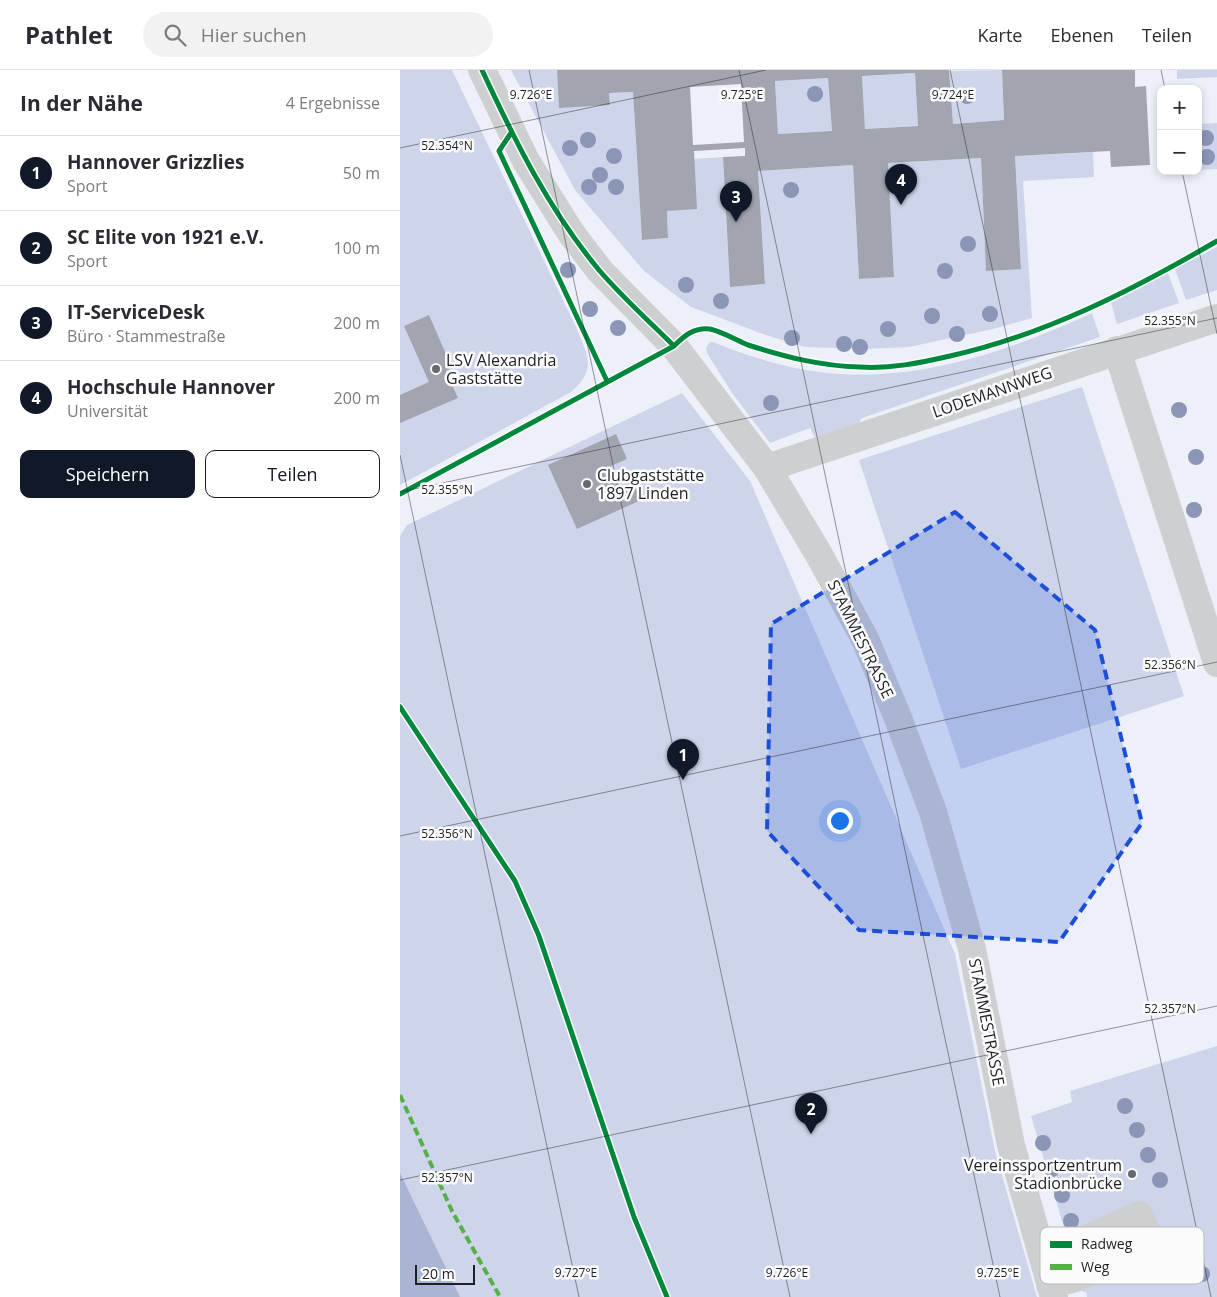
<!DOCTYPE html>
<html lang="de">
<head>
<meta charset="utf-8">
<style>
  body { margin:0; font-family:"Open Sans",sans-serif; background:#f2f2f3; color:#2b2b33 }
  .controls { position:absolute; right:15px; top:15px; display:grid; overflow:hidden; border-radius:10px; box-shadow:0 2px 8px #0003 }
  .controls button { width:45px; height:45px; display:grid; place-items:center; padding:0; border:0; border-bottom:1px solid #e1e1e2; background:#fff; color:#2b2b33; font:25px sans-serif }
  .scale { position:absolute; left:15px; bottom:12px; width:60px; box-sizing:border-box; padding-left:5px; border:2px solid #1d2027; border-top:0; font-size:14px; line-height:18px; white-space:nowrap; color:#1d2027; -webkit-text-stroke:4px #fbfbfb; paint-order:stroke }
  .you { position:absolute; left:439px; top:750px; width:18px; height:18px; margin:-12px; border:4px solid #fff; border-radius:50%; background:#1a73e8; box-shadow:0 0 0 8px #1a73e833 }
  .badge { display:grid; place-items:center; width:32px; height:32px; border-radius:50%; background:#111827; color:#fff; font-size:16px; font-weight:700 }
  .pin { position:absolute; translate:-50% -41px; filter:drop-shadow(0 1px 2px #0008) }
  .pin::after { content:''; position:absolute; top:26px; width:18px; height:15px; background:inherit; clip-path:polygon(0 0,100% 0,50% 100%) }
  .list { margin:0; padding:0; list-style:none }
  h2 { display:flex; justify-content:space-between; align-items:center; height:65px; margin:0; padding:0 20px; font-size:21px }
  h2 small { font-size:16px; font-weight:400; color:#7c7c81 }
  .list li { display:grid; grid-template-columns:32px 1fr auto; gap:15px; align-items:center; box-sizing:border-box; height:75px; padding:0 20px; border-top:1px solid #e1e1e2 }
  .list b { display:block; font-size:19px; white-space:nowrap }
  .list p { margin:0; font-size:16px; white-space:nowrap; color:#7c7c81 }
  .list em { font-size:16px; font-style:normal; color:#7c7c81 }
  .actions { display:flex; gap:10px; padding:15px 20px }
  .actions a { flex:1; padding:11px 0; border:1px solid #111827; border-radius:10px; text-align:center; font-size:18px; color:#111827 }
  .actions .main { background:#111827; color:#fff }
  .icon { flex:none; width:28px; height:28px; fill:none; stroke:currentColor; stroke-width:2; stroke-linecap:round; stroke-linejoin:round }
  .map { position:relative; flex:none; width:817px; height:1227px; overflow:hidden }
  header { display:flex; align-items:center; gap:30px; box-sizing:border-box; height:70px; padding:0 25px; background:#fff; border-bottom:1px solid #e1e1e2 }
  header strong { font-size:24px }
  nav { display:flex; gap:28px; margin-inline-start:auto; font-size:18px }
  .search { width:350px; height:45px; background:#f2f2f3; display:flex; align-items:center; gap:12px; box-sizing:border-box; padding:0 18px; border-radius:28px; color:#7c7c81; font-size:19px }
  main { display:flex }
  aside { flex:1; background:#fff }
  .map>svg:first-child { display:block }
  .green { fill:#ced5ea }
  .water { fill:#aab5d4 }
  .building { fill:#a2a5b0; fill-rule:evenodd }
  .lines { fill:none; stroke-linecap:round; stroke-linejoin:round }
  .minor { stroke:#cecfd1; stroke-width:28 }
  .quiet { stroke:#55b145; stroke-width:4; stroke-dasharray:8 4; stroke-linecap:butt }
  .cycleway-casing { stroke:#fbfbfb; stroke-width:8 }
  .cycleway { stroke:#00873e; stroke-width:5 }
  .tree { fill:#8b95b6 }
  .marked { fill:#1d4ed8; fill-opacity:0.2; stroke:#1d4ed8; stroke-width:4; stroke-dasharray:10 6; stroke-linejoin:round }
  .ticks { fill:none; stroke:#1d2027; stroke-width:1; stroke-opacity:0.45 }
  .poi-dot { fill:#666970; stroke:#fbfbfb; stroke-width:2 }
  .labels { text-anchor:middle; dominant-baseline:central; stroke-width:5; stroke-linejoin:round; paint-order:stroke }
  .poi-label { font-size:16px; fill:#1d2027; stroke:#fbfbfb; text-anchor:start }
  .street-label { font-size:16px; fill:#1d2027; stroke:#fbfbfb }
  .key { fill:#fbfbfb; stroke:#b8b9bb; stroke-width:1 }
  .key-label { font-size:14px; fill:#1d2027 }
  .ticks-label { font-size:12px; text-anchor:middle; fill:#1d2027; stroke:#fbfbfb; stroke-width:5; stroke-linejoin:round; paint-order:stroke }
</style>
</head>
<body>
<header>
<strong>Pathlet</strong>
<div class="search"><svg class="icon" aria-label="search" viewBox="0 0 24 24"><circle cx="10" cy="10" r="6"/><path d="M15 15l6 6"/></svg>Hier suchen</div>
<nav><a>Karte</a><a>Ebenen</a><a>Teilen</a></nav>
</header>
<main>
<aside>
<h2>In der Nähe<small>4 Ergebnisse</small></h2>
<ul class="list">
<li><span class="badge">1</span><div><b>Hannover Grizzlies</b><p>Sport</p></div><em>50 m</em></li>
<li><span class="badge">2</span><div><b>SC Elite von 1921 e.V.</b><p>Sport</p></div><em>100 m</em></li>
<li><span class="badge">3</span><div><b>IT-ServiceDesk</b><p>Büro · Stammestraße</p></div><em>200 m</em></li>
<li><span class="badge">4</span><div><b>Hochschule Hannover</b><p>Universität</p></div><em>200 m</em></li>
</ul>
<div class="actions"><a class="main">Speichern</a><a>Teilen</a></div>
</aside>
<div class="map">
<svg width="817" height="1227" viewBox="0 0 817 1227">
  <rect width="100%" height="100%" fill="#edf0f9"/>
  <path class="green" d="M0 0H52L176 257C187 285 198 299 171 322L0 415Z
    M111 0H157L159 38 210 34 209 23 233 22 242 170 268 168 267 141 294 89 323 87 330 216 365 214 358 101 453 95 459 209 494 207 488 93 581 88 586 200 621 198 615 86 693 82 694 107 623 111 632 248 593 259 509 277 466 279 405 277 363 264 291 237 244 201 175 120Z
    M602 0 604 50 553 54 549 1Z
    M777 0H817V7L777 9Z
    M515 3 518 56 465 59 462 6Z
    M428 8 432 61 378 64 375 11Z
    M817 53V99L798 100V54Z
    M817 177V220L786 230 775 199Z
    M768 203 779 233 717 254 711 233Z
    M692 243 700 267 462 348 459 353 415 368 410 358 370 373 332 323 307 283 306 278 310 272H313C347 286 383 297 419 302 513 314 608 282 692 243Z
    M682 317 784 626 561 699 459 390Z
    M282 323 350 411 555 884 595 1081 637 1227H0V466L7 455Z
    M817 976V1227H687L686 1222H683L631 1046 672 1032 670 1021Z"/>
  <path class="water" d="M0 1103 60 1227H0Z"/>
  <path class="building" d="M157 0H549L553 54 604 50 602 0H735V17L746 16 750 95 711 97 710 81 615 86 621 199 586 201 581 88 488 93 494 207 459 209 453 95 358 101 365 214 330 217 323 87 345 86V78L294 81 297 139 267 141 268 168 242 170 233 22 209 23 210 35 159 38ZM515 3 518 56 465 59 462 6ZM428 8 432 61 378 64 375 11ZM341 14 344 72 293 75 290 17Z
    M29 245 52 298 46 301 58 328 0 353V325L29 312 4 256Z
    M216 364 227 389 211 396 220 417 232 411 241 430 177 459 148 395Z"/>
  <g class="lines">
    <path class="minor" d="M82 0 126 91 171 163 200 201 274 276 367 398 418 483 465 569 498 648 533 742 572 879 611 1075 654 1227
      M717 280 817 593
      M367 398 817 248
      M642 1185 669 1177 739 1145 752 1173 679 1207 650 1215"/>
    <path class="quiet" d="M0 1025 52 1141 100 1227"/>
    <g class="cycleway-casing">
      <path id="cycleway" d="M82 0C115 71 149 140 199 200 222 227 249 251 274 276
        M111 63 99 81 207 311
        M0 424 274 276C284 266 294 257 310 259 323 262 336 270 348 275 386 287 420 296 460 297 490 299 520 293 550 286 645 265 733 220 817 171
        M0 637 115 811 139 866 234 1147 267 1227"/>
    </g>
    <use href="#cycleway" class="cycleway"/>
  </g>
  <g class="tree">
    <circle cx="415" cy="24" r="8"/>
    <circle cx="567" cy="26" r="8"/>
    <circle cx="806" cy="68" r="8"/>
    <circle cx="188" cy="70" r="8"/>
    <circle cx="170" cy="78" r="8"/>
    <circle cx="214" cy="86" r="8"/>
    <circle cx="807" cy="87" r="8"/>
    <circle cx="200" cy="105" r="8"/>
    <circle cx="189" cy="117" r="8"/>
    <circle cx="216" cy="117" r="8"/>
    <circle cx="391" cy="120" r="8"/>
    <circle cx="568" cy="174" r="8"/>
    <circle cx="168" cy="200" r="8"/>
    <circle cx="545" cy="201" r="8"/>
    <circle cx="286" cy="215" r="8"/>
    <circle cx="321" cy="231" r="8"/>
    <circle cx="190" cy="239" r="8"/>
    <circle cx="590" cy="244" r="8"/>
    <circle cx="532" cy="246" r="8"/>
    <circle cx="218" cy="258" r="8"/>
    <circle cx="488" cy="259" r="8"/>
    <circle cx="557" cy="264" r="8"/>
    <circle cx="392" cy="268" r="8"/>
    <circle cx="444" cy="274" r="8"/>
    <circle cx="460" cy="277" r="8"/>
    <circle cx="371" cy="333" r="8"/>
    <circle cx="779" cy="340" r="8"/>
    <circle cx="796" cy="387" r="8"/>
    <circle cx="794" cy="440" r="8"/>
    <circle cx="725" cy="1036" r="8"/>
    <circle cx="737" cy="1060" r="8"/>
    <circle cx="643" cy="1073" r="8"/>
    <circle cx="748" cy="1085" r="8"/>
    <circle cx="652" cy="1099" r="8"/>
    <circle cx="760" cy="1110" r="8"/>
    <circle cx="662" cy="1125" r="8"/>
    <circle cx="671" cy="1151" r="8"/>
    <circle cx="802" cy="1204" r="8"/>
  </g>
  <path class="marked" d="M555 442 695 560 742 753 659 872 459 860 367 761 371 554Z"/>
  <path class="ticks" d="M129 0 390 1227M339 0 600 1227M550 0 811 1227M761 0 765 19M0 78 366 0M782 101 817 264M0 385 179 1227M0 422 817 248M0 766 817 592M0 1110 817 936"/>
  <g class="poi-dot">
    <circle cx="36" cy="299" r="5"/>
    <circle cx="187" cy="414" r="5"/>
    <circle cx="732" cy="1104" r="5"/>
  </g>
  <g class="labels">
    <g class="poi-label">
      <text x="46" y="290">LSV Alexandria<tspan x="46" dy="18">Gaststätte</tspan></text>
      <text x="197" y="405">Clubgaststätte<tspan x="197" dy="18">1897 Linden</tspan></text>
      <text x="722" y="1095" text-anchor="end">Vereinssportzentrum<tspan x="722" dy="18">Stadionbrücke</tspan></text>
    </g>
    <g class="street-label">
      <text transform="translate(592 322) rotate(-19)">LODEMANNWEG</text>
      <text transform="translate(461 569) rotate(64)">STAMMESTRASSE</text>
      <text transform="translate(587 952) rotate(79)">STAMMESTRASSE</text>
    </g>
  </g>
  <rect x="640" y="1157" width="164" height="57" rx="8" class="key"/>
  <rect x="650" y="1171" width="22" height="7" fill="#00873e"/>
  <rect x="650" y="1194" width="22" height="6" fill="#55b145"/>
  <g class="key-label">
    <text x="681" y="1179">Radweg</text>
    <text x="681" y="1202">Weg</text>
  </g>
  <g class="ticks-label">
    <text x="131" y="29">9.726°E</text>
    <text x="342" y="29">9.725°E</text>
    <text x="553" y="29">9.724°E</text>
    <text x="47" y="80">52.354°N</text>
    <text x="770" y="255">52.355°N</text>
    <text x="47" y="424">52.355°N</text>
    <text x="770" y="599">52.356°N</text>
    <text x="47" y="768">52.356°N</text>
    <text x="770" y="943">52.357°N</text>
    <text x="47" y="1112">52.357°N</text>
    <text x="176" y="1207">9.727°E</text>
    <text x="387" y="1207">9.726°E</text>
    <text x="598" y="1207">9.725°E</text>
  </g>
</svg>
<div class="controls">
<button>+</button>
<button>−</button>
</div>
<div class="scale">20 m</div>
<div class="you"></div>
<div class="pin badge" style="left:283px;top:710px">1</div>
<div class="pin badge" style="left:411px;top:1064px">2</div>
<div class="pin badge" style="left:336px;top:152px">3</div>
<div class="pin badge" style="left:501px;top:135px">4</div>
</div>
</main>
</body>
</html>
